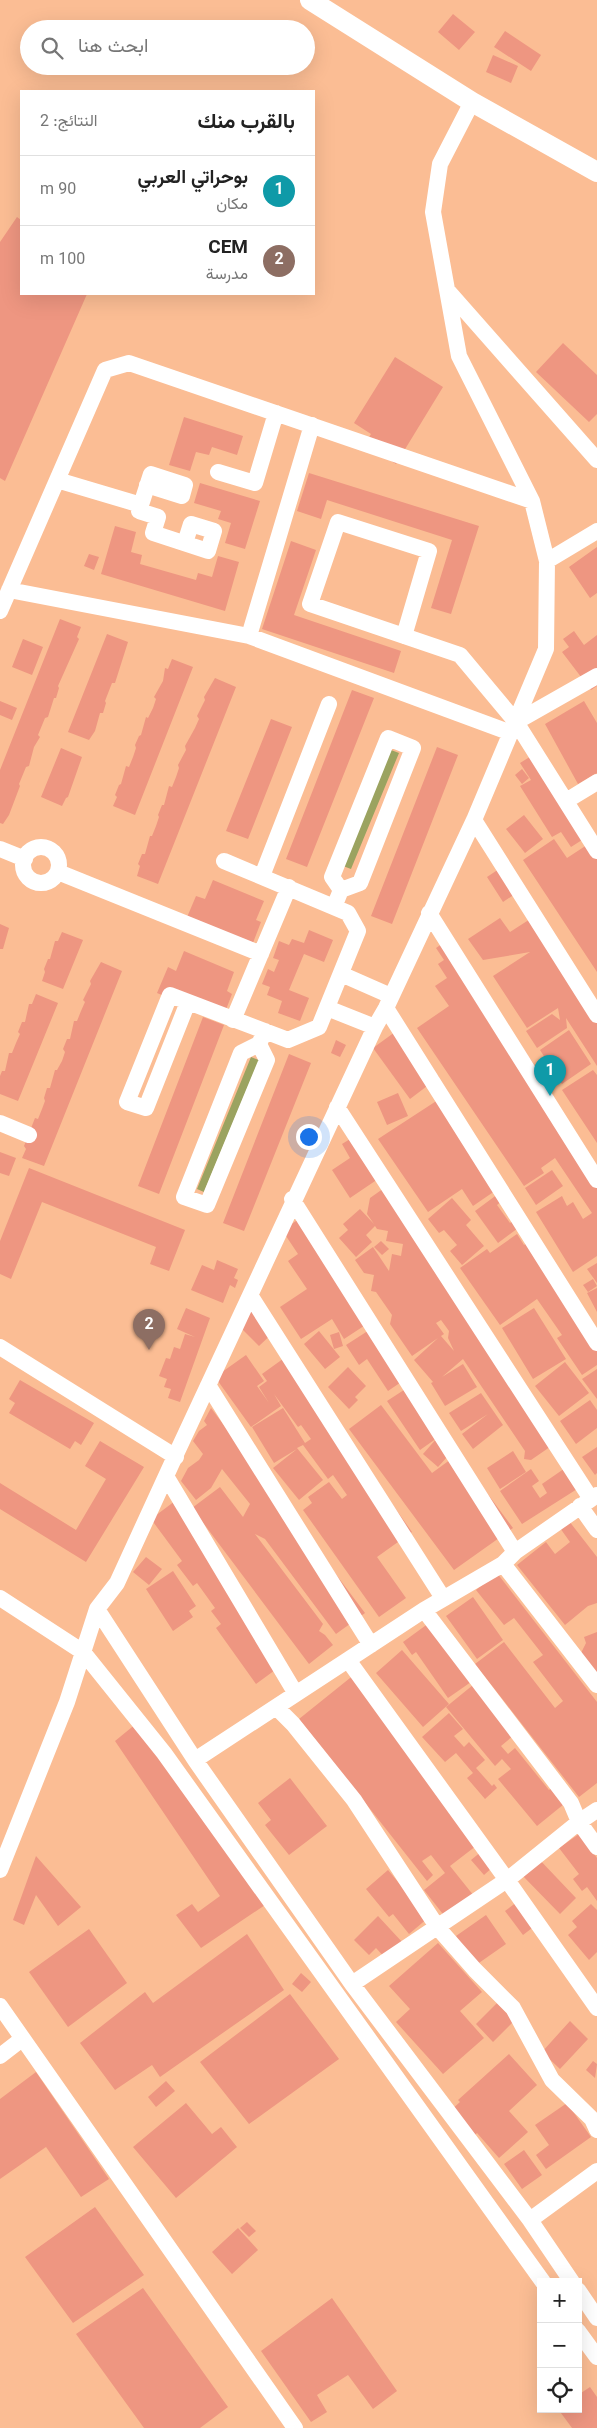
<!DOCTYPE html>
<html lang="ar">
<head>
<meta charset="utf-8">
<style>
  body { margin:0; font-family:Georgia,Vazirmatn,serif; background:#f2f2f2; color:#222; direction:rtl }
  .controls { position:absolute; right:15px; bottom:15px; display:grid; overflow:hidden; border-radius:0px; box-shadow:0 5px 20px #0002 }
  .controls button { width:45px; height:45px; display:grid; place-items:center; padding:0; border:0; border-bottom:1px solid #e0e0e0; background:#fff; color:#222; font:25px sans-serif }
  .you { position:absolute; left:308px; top:1136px; width:18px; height:18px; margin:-12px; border:4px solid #fff; border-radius:50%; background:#1a73e8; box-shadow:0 0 0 8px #1a73e833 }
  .badge { display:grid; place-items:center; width:32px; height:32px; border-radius:50%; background:#d93025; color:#fff; font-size:16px; font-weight:700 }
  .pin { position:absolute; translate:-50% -41px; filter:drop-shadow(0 1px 2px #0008) }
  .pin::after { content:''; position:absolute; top:26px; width:18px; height:15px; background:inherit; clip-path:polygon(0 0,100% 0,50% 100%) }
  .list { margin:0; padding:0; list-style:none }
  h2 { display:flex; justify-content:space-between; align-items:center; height:65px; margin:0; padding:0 20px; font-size:21px }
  h2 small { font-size:16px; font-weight:400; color:#767676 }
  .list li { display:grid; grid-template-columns:32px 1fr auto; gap:15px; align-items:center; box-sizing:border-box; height:70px; padding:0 20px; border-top:1px solid #e0e0e0 }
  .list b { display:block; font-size:19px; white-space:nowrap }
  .list p { margin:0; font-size:16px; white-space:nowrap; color:#767676 }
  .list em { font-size:16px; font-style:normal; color:#767676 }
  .icon { flex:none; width:28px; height:28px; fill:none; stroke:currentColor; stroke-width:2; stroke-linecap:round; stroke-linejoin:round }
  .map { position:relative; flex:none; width:597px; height:2428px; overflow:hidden; direction:ltr }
  .search { position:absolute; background:#fff; box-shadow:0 5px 20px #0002; left:20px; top:20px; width:295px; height:55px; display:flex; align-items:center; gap:12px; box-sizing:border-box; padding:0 18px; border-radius:28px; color:#767676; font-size:19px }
  .panel { position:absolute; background:#fff; box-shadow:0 5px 20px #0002; left:20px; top:90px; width:295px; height:205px; border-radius:0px; direction:rtl }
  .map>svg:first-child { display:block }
  .green { fill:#9ba360 }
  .building { fill:#ee9681; fill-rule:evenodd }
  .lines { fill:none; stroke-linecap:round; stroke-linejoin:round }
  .minor { stroke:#fff; stroke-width:16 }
  .tertiary { stroke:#fff; stroke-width:20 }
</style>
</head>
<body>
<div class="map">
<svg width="597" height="2428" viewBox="0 0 597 2428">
  <rect width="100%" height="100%" fill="#fbbd94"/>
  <path class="green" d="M391 750 399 753 351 869 343 866Z
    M251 1057 259 1060 204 1192 197 1189Z"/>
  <path class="building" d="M453 14 475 32 459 50 438 32Z
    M505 31 541 55 531 71 494 47Z
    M493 55 518 66 511 83 486 72Z
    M17 217 21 220V294H87L5 481 0 478V242Z
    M563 343 597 375V414L589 422 536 372Z
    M395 357 443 387 396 464 365 444 371 434 354 423Z
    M184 417 243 436 237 455 212 447 209 455 196 452 190 471 169 465Z
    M309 473 479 526 451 614 431 608 452 540 327 500 321 519 297 511Z
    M200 483 260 501 245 549 225 543 231 523 218 519 221 511 194 503Z
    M115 526 136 532 131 552 142 555 140 564 196 580 198 573 212 577 218 556 239 562 225 611 101 574Z
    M291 541 316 550 294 615 401 651 394 673 262 629Z
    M597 547V593L590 598 569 567Z
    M89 554 99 557 94 570 84 566Z
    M60 619 81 627 77 637 79 639 58 686 59 688 56 698H54L48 717 45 718 38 735 40 737 34 747 29 766 26 767 19 784 20 786 9 815 3 824 0 823V770Z
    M574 631 584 645 597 635V686L591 690 562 652 569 647 563 639Z
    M107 634 128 642 115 683H112L105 701 106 703 103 713H100L95 731 89 740 68 732Z
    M23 639 43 647 32 675 12 667Z
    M172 659 193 667 135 815 113 806 117 797 115 795 119 785 121 784 126 766 129 767 133 757 136 748 135 745 139 736 141 735 146 717 148 718 153 708 156 699 154 697 163 681 165 668 168 669Z
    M215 678 236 687 158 884 137 876 140 866 138 864 142 854H145L150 836H152L156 826 159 817 158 815 162 805H164L169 786 172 787 176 777 179 768 178 765 186 750 185 746 195 728 199 719 197 716 205 700 204 697Z
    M352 690 374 698 307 867 286 859Z
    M0 701 17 708 12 720 0 715Z
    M584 701 597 723V773L578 784 545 724Z
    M271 719 292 727 248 839 226 831Z
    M437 747 458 755 392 924 371 916Z
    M61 748 82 757 68 797 66 798 62 806 41 797Z
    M541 750 593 833 571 847 561 832 552 837 520 786 531 780 520 763Z
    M522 769 529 778 522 784 515 775Z
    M524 815 543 839 525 853 506 829Z
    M554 839 567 858 596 839 597 842V972L523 860Z
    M499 869 524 888 503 902 487 877Z
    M213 880 264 901 256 920 261 922 251 948 185 922 196 896 205 899Z
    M538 914 597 1005V1066L566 1018 567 1028 537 1048 526 1031 552 1014 560 1020 558 1008 527 1028 493 976 530 952 483 960 468 939 500 918 510 932Z
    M0 924 9 928 3 949H0Z
    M309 930 333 940 324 962 304 954 289 990 309 998 300 1021 278 1013 282 1001 267 995 270 987 262 984 268 969 274 972 279 960 273 958 279 941 289 945 292 939 304 943Z
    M62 932 83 940 63 989 42 981 45 972 44 969 48 959H50L55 941H58Z
    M449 939 537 1069 532 1072 597 1168V1256L573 1272 536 1212 562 1196 567 1206 573 1202 583 1219 592 1213 555 1158 541 1168 544 1173 524 1186 417 1028 449 1006 435 986 447 978 438 964 444 960 436 948Z
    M184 951 234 972 227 991 232 994 222 1020 157 993 168 967 176 971Z
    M101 962 122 971 44 1166 22 1158 26 1149 24 1146 35 1118 38 1119 42 1109 45 1101 44 1098 47 1088H50L55 1070H57L62 1061 65 1052 63 1049 67 1039H70L74 1021H77L81 1011 85 1002 83 1000 91 984 90 981Z
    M36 994 58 1003 18 1101 0 1094V1076L2 1071H5L9 1053H12L16 1043 20 1034 18 1032 22 1022H25L29 1004H32Z
    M203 1017 224 1025 159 1194 138 1186Z
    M569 1030 591 1064 562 1084 540 1050Z
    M395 1032 439 1077 410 1099 373 1048Z
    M336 1040 346 1045 340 1057 331 1053Z
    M289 1054 311 1063 244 1231 223 1223Z
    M593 1070 597 1075V1143L562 1090Z
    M398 1093 408 1116 387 1125 377 1102Z
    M444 1096 505 1184 473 1206 462 1189 428 1212 378 1139Z
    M355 1136 381 1177 350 1198 332 1170 350 1158 342 1144Z
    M0 1152 16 1158 9 1176 0 1173Z
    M29 1168 185 1230 169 1271 150 1264 156 1247 42 1202 11 1279 0 1274V1241Z
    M552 1170 563 1186 536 1205 525 1188Z
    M387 1186 560 1440 531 1460 524 1459 525 1451 463 1359 442 1377 463 1364 477 1387 445 1406 431 1383 433 1382 414 1360 438 1338 412 1356 390 1324 392 1315 376 1292 371 1291 374 1275 364 1273 355 1260 373 1247 389 1271 392 1254 401 1256 403 1244 386 1241 388 1231 377 1229 375 1226 366 1235 372 1242 356 1257 339 1238 348 1230 343 1224 360 1209 374 1224 367 1214 370 1198ZM441 1320 449 1331 448 1338 454 1351 441 1336 444 1334 436 1323Z
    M502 1191 506 1198 497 1205 510 1223 520 1216 525 1223 498 1243 475 1211Z
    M452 1198 471 1220 466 1225 484 1246 462 1265 450 1251 457 1245 444 1230 439 1233 428 1219Z
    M304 1216 373 1320 344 1339 332 1319 301 1339 280 1307 307 1289 288 1261 298 1254 282 1230Z
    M517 1234 524 1245 532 1240 597 1332V1365L582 1375 557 1338 562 1335 537 1299 500 1325 460 1268 487 1249 490 1253Z
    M381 1241 389 1249 382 1255 374 1247Z
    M217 1260 238 1269 234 1278 238 1280 235 1288 230 1285 223 1303 191 1290 202 1265 214 1270Z
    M597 1263V1283L587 1269Z
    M593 1279 597 1286 588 1292 583 1285Z
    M597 1288V1312L587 1293Z
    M255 1307 277 1329 259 1346 237 1324Z
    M186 1308 210 1318 180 1402 168 1398 171 1389 164 1387 167 1379 159 1376 166 1358 170 1359 174 1347 180 1349 185 1334 195 1337 177 1329Z
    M534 1308 566 1359 533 1379 502 1328Z
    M377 1325 410 1376 388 1391 367 1359 359 1365 346 1345Z
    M319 1331 340 1357 325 1369 304 1344Z
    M339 1332 343 1346 334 1349 330 1335Z
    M246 1355 264 1381 257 1386 269 1403 259 1387 267 1381 262 1374 287 1356 412 1532 377 1557 406 1598 379 1617 303 1510 312 1503 308 1497 329 1482 342 1499 347 1495 333 1475 328 1479 303 1445 297 1448 323 1480 299 1500 273 1468 297 1449 274 1463 252 1427 283 1408 305 1443 311 1439 301 1425 298 1427 274 1394 281 1406 251 1427 215 1377Z
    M565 1362 589 1393 559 1416 535 1386Z
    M348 1367 366 1386 355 1397 358 1400 349 1409 328 1387Z
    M597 1369V1399L582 1379Z
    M20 1380 94 1423 81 1445 75 1441 70 1449 9 1413 15 1403 9 1399Z
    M407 1388 457 1446 438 1467 423 1454 437 1438 420 1450 387 1401Z
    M481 1393 503 1425 473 1449 462 1434 488 1414 461 1431 449 1413Z
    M590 1400 597 1410V1428L576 1444 560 1421Z
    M381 1405 432 1473 458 1454 513 1528 454 1570 349 1429Z
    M211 1408 365 1613 336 1634 265 1539 255 1534 323 1624 319 1631 325 1635 333 1645 309 1664 192 1508 220 1487 243 1517 250 1504 222 1469 211 1488 196 1500 181 1481 188 1468 199 1460 203 1454 193 1441 199 1431 207 1425 204 1421Z
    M100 1441 144 1467 86 1562 0 1509V1483L76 1530 106 1479 85 1466Z
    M597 1447V1473L595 1475 582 1457Z
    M513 1451 526 1472 500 1489 487 1468Z
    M571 1464 585 1484 522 1524 500 1491 531 1469 539 1481 532 1486 540 1498 547 1493 542 1484Z
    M175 1501 286 1662 256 1684 216 1628 221 1624 211 1611 215 1608 197 1583 193 1586 177 1565 182 1561 151 1519Z
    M569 1521 597 1557V1603L588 1606 565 1625 517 1565 546 1542 555 1554 570 1542 560 1528Z
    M146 1557 162 1569 149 1585 133 1572Z
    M173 1571 196 1606 189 1611 193 1617 173 1631 146 1589Z
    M497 1573 597 1702V1783L579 1797 475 1664 504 1642 555 1708 563 1701 533 1662 543 1655 514 1618 504 1625 476 1590Z
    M473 1597 503 1640 477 1659 446 1616Z
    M429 1623 471 1682 448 1698 416 1652 412 1655 403 1642Z
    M597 1632V1673L581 1653 586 1643 584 1637Z
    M402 1650 449 1704 423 1727 376 1673Z
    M355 1674 485 1839 450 1866 474 1896 446 1918 424 1890 445 1873 431 1855 422 1861 433 1875 427 1881 299 1719Z
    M473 1685 514 1735 501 1746 508 1754 515 1748 549 1790 556 1784 569 1800 537 1826 498 1779 511 1769 502 1759 495 1766 446 1707Z
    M449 1713 463 1729 454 1736 464 1747 469 1742 485 1760 476 1768 492 1786 494 1784 497 1788 485 1799 467 1778 473 1773 456 1753 445 1762 422 1737Z
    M137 1723 265 1905 201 1948 176 1915 192 1904 198 1912 220 1896 115 1741Z
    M290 1778 327 1826 289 1855 265 1825 271 1820 258 1803Z
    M579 1834 597 1858V1901L587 1887 582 1891 573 1879 579 1874 559 1848Z
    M482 1851 494 1866 484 1875 471 1860Z
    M36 1856 81 1907 58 1926 36 1895 24 1925 13 1920Z
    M537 1857 576 1898 560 1914 520 1873Z
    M388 1870 428 1918 409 1934 393 1914 389 1917 366 1889Z
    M526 1895 536 1925 523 1935 505 1911Z
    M591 1904 597 1910V1952L589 1960 568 1935 577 1927 572 1921Z
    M486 1915 506 1944 476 1965 456 1936Z
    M378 1916 403 1943 386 1959 376 1948 369 1955 354 1940Z
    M89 1929 127 1983 68 2027 29 1972Z
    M247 1934 284 1990 160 2077 152 2065 115 2090 80 2043 145 1992 153 2003Z
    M438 1943 482 1992 460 2011 484 2038 443 2074 396 2022 410 2009 389 1986Z
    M301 1973 311 1982 302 1992 292 1984Z
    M290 1994 339 2059 249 2124 200 2062Z
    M497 2003 514 2021 493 2042 476 2024Z
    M570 2021 588 2039 560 2069 542 2052Z
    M509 2054 537 2085 509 2111 528 2132 499 2158 477 2133 473 2137 450 2111 460 2102 458 2100Z
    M593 2061 597 2064 595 2078 586 2070Z
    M36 2072 109 2179 81 2197 46 2147 0 2179V2099Z
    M166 2081 175 2091 156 2107 148 2097Z
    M186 2103 212 2134 221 2127 237 2147 176 2198 133 2147Z
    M567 2103 591 2137 546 2169 536 2155 549 2145 535 2125Z
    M524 2150 542 2175 522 2189 504 2164Z
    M95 2207 144 2275 73 2323 25 2257Z
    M247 2222 256 2231 249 2237 240 2228Z
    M238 2228 258 2250 232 2274 212 2252Z
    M143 2288 228 2407 200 2428H144L76 2334Z
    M332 2298 397 2391 373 2409 348 2375 317 2395 327 2412 311 2422 261 2351Z
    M590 2387 597 2397V2428H572L558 2409H578V2395Z"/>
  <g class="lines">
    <path class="minor" d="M448 291 597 460
      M218 472 255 483 276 413
      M57 480 141 505
      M147 485 182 496 185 485 151 474C147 486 143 499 139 511L158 517 153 533 208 551 214 531 191 524 185 543
      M547 561 597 531
      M9 590 249 636 511 733
      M0 611 105 370 129 363 532 501
      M249 636 312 425
      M404 636 429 551 338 522 310 604 460 655 516 722 597 851
      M516 722 597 676
      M566 801 597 782
      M474 820 597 1015
      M23 865a18 18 0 1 1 36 0a18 18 0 1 1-36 0Z
      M0 849 25 859
      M58 872 261 954
      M262 876 329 704
      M334 907 341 890 360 883 413 748 388 738 332 877 341 890
      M429 913 597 1180
      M341 974 391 996
      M188 1002 146 1108 127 1102 170 995C209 1010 249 1025 288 1040L319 1027 358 931 348 913 224 861
      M327 1008 375 1027
      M386 1008 597 1343
      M233 1020 289 887
      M259 1044 241 1053 184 1197 207 1205 267 1060 259 1044 265 1031
      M337 1107 591 1499
      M0 1123 29 1135
      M292 1199 515 1552
      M250 1295 443 1598
      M0 1347 176 1457
      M208 1385 371 1645
      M166 1476 296 1694
      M580 1506 597 1530
      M503 1564 597 1685
      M0 1598 83 1652 164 1753 543 2282
      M97 1609 195 1760
      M424 1610 571 1803 579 1822 597 1847
      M348 1660 507 1880 597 2008
      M276 1707 293 1724 354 1800 438 1928 475 1970 513 2008 552 2080 592 2119 597 2130
      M0 1870 67 1702 97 1609 117 1583C202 1397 288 1211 375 1027L386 1008 474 820 546 649 547 561 532 501 459 356 433 212 440 164 472 102
      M352 1984 507 1880 579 1822 597 1810
      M0 2006 295 2428
      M0 2056 22 2039
      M530 2220 597 2171
      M572 2282 530 2220 352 1984 195 1760 424 1610 503 1564 515 1552 597 1495
      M578 2290 597 2318
      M578 2331 597 2357"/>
    <path class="tertiary" d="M310 0 472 102 597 172"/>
  </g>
</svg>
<div class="controls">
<button>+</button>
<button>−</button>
<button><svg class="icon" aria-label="locate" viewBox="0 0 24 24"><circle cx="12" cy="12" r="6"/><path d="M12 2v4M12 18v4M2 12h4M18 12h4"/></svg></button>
</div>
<div class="you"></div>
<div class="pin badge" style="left:550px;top:1096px;background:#0f9aa8">1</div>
<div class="pin badge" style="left:149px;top:1350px;background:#8d6e63">2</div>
<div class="search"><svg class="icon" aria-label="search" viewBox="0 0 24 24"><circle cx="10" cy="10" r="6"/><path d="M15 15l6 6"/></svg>ابحث هنا</div>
<section class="panel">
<h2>بالقرب منك<small>النتائج: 2</small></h2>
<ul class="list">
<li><span class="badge" style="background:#0f9aa8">1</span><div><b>بوحراتي العربي</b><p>مكان</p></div><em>90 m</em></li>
<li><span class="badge" style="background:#8d6e63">2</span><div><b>CEM</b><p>مدرسة</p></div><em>100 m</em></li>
</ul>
</section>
</div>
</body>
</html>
